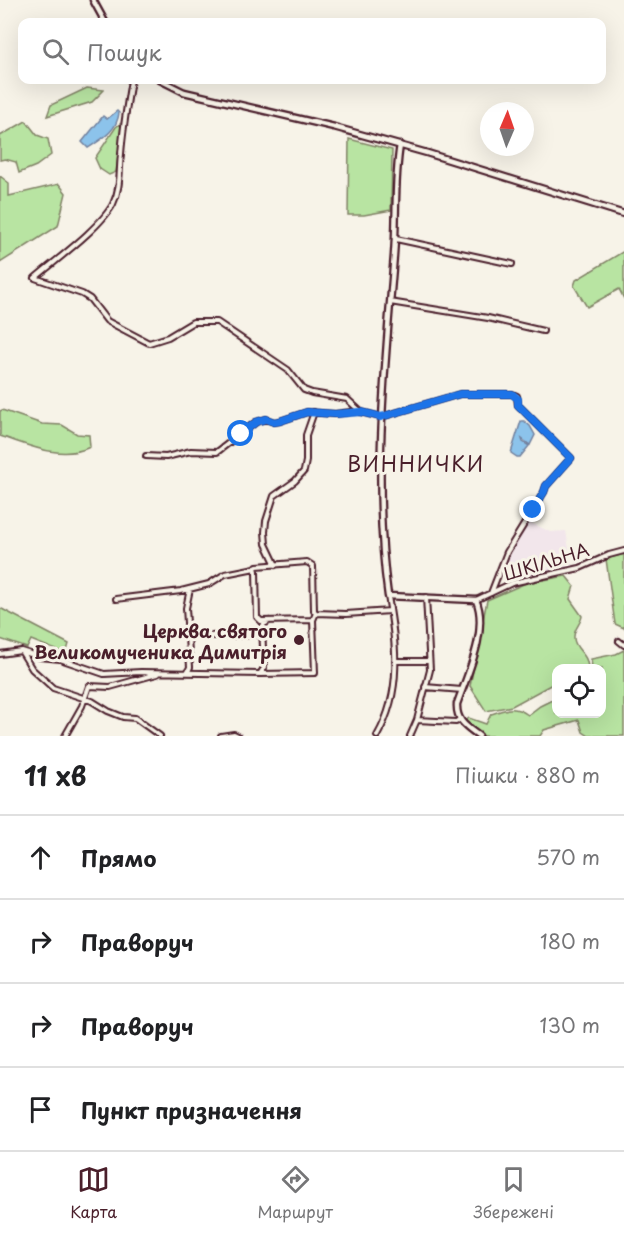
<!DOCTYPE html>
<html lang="uk">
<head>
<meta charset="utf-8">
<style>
  body { margin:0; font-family:"Playpen Sans",sans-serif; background:#f2f2f2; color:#202124 }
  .controls { position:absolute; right:18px; bottom:18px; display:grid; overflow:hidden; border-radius:12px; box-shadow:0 6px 24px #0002 }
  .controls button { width:54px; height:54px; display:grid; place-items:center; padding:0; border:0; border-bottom:2px solid #e0e0e0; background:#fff; color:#202124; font:30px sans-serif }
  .compass { position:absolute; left:480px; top:102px; width:54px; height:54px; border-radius:50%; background:#fff; box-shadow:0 6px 24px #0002; rotate:2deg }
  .stop { position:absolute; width:18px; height:18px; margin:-14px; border:4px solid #1a73e8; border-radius:50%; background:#fff }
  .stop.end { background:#1a73e8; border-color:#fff; box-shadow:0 2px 6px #0008 }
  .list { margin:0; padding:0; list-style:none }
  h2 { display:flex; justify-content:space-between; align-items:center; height:78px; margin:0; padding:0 24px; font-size:26px }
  h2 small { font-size:20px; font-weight:400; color:#757577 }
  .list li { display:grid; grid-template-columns:39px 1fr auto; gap:18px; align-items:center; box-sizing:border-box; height:84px; padding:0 24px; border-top:2px solid #e0e0e0 }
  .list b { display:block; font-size:22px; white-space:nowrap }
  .list em { font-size:20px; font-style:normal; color:#757577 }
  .icon { flex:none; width:33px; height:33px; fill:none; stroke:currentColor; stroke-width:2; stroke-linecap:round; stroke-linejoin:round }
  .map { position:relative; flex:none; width:624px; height:736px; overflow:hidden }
  .search { position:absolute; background:#fff; box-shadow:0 6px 24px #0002; left:18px; right:18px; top:18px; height:66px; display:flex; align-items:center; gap:15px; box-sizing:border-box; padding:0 21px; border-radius:12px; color:#757577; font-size:22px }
  .sheet { height:414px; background:#fff }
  nav { display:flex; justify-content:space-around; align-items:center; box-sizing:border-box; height:84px; border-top:2px solid #e0e0e0; background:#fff; font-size:16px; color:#757577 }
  nav a { display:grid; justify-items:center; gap:3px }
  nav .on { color:#4a1f2b }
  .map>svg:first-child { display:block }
  .built { fill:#f2e6eb }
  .green { fill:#b8e4a2; stroke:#818266; stroke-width:1.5 }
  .water { fill:#8cc3eb; stroke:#72819e; stroke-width:1.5 }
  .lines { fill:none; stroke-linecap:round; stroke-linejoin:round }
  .street-casing { stroke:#4a1f2b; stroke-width:8 }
  .secondary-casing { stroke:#4a1f2b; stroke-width:9 }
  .street { stroke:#f7f3e8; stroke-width:4 }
  .secondary { stroke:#f7f3e8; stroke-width:4.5 }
  .route { stroke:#1a73e8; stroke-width:8 }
  .poi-dot { fill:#4a1f2b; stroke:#f7f3e8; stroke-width:2 }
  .labels { text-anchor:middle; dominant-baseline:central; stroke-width:6; stroke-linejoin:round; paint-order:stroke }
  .street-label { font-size:18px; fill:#4a1f2b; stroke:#f7f3e8 }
  .poi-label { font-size:18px; font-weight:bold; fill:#4a1f2b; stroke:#f7f3e8; text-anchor:end }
  .quarter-label { font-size:21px; letter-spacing:1.5px; fill:#4a1f2b; stroke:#f7f3e8 }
</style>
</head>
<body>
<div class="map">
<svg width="624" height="736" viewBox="0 0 624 736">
  <rect width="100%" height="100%" fill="#f7f3e8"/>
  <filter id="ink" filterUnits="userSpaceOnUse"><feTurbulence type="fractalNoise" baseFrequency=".0167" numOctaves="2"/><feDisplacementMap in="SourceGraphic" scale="12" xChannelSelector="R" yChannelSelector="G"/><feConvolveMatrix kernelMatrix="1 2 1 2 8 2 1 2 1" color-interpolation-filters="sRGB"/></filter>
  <g filter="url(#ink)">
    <path class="built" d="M529 522 551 532 566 531 572 567 504 582 501 569Z"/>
    <path class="green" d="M87 88 104 90 92 102 47 116 51 105Z
      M26 121 37 135 48 139 51 155 36 166 19 173 16 162 5 159 0 160V136Z
      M120 124 122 129 116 172 109 175 100 169 95 158 116 127Z
      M349 139 392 150 391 210 364 215H348Z
      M0 176 9 183V196L59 184 66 193 58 226 0 263Z
      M624 251V299L619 289 587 307 574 286 576 280Z
      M2 410 42 424 62 425 77 434 89 435 90 447C60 461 29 445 0 436V411Z
      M624 554V628L615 624 606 559Z
      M566 576 574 586 570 599 582 616C581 624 573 629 574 638 574 647 583 652 586 659 587 662 588 665 588 668H556V682L512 706 486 711 470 686 487 600 526 583Z
      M0 608 69 644 66 654 31 640 27 648 0 639Z
      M624 650V736H589L583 732 579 720 544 730 540 736H483L465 721 469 718 486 724 491 714C507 709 514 705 528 715L540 706 556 698V714H602V668H592L591 659 616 654Z"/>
    <path class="water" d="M117 111 119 113C117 131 102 139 88 148L82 142 103 116 107 119Z
      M521 421H524L530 426 535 435 530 445 522 439 523 442 529 446 520 457H517L511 453Z"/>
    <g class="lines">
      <g class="street-casing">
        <path id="street" d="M131 80C127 104 123 129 121 154 119 171 121 188 113 204 101 227 56 260 35 278L82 294 90 299 107 321 149 343 168 337 193 322H217L288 370 304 390 312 393 347 399 361 412 381 417 460 394H512L517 396 518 405 571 458 546 486 544 492 507 552 491 593
          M396 239 512 264
          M390 302 488 318 543 331
          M146 456 166 457 191 451 217 452 256 422 266 419 274 422 280 421 307 412 335 414 359 411
          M276 565 266 544 265 532 266 521 274 496 295 481 304 471 306 461V435L314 412
          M255 568 256 571 257 617 261 621 313 620 316 613 346 614 390 611
          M116 599 181 591 209 584 225 574 255 568 257 566 307 562 313 566 314 611 316 613
          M476 600 512 583 580 568 609 555 624 551
          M187 628C197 640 238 635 253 635L262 628
          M619 641 624 645
          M0 654 21 651
          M395 661H429
          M187 673 190 667 186 608 190 589
          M261 674 315 673 313 620
          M425 687 462 690
          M417 720 456 722 460 719
          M65 736 82 706 89 686 110 687 157 674
          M160 736 135 718 123 717 108 711 92 701 53 688 32 669 21 651 40 657 60 659 104 674 141 672 260 674 264 668 262 628 264 624 269 621
          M221 736 234 734 238 736
          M377 736C403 690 396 646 388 596
          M410 736 417 720 430 670 426 597"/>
      </g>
      <g class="secondary-casing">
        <path id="secondary" d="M93 0 105 22
          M160 80 184 92 334 127 427 153 624 214
          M400 145C394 181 397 219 394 255 385 368 372 483 388 596L476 600C489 630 467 675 457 704 456 721 467 727 479 736"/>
      </g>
      <use href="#street" class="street"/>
      <use href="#secondary" class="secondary"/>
    </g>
  </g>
  <g class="lines" filter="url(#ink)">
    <path class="route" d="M241 434 256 422 266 419 274 422 280 421 307 412 335 414 361 412 381 417 460 394H512L518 399V405L571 458 546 486 544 492 533 510"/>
  </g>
  <circle class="poi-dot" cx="299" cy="640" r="6"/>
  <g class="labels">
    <g class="street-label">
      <text transform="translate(546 561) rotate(-17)">ШКІЛЬНА</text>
    </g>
    <g class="poi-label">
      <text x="287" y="630">Церква святого<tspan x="287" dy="21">Великомученика Димитрія</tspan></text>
    </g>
    <g class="quarter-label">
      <text x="416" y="463">ВИННИЧКИ</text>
    </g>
  </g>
</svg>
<div class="controls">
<button><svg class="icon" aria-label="locate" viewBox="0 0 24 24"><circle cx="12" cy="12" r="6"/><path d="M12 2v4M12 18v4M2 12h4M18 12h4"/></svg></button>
</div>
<svg class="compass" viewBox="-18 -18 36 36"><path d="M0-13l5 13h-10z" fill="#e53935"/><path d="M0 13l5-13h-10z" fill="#757577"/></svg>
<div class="stop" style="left:241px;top:434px"></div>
<div class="stop end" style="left:533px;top:510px"></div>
<div class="search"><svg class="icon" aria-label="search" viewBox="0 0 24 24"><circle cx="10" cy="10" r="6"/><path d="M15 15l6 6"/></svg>Пошук</div>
</div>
<section class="sheet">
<h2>11 хв<small>Пішки · 880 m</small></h2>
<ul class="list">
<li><svg class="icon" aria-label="ahead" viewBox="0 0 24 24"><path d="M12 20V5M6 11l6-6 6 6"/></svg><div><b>Прямо</b></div><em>570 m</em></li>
<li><svg class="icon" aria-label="right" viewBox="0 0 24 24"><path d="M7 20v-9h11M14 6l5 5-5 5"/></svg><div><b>Праворуч</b></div><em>180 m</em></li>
<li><svg class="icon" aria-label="right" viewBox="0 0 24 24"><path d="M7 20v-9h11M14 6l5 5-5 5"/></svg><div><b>Праворуч</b></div><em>130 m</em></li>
<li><svg class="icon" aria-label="arrive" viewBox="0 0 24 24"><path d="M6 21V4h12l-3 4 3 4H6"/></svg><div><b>Пункт призначення</b></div></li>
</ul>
</section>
<nav>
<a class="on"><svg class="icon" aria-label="map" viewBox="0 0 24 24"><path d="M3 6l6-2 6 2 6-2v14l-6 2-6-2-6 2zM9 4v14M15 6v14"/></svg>Карта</a>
<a><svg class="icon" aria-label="directions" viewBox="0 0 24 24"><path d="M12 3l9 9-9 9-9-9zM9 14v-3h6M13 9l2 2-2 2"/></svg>Маршрут</a>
<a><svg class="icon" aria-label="saved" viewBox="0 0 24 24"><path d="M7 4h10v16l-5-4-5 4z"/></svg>Збережені</a>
</nav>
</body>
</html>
